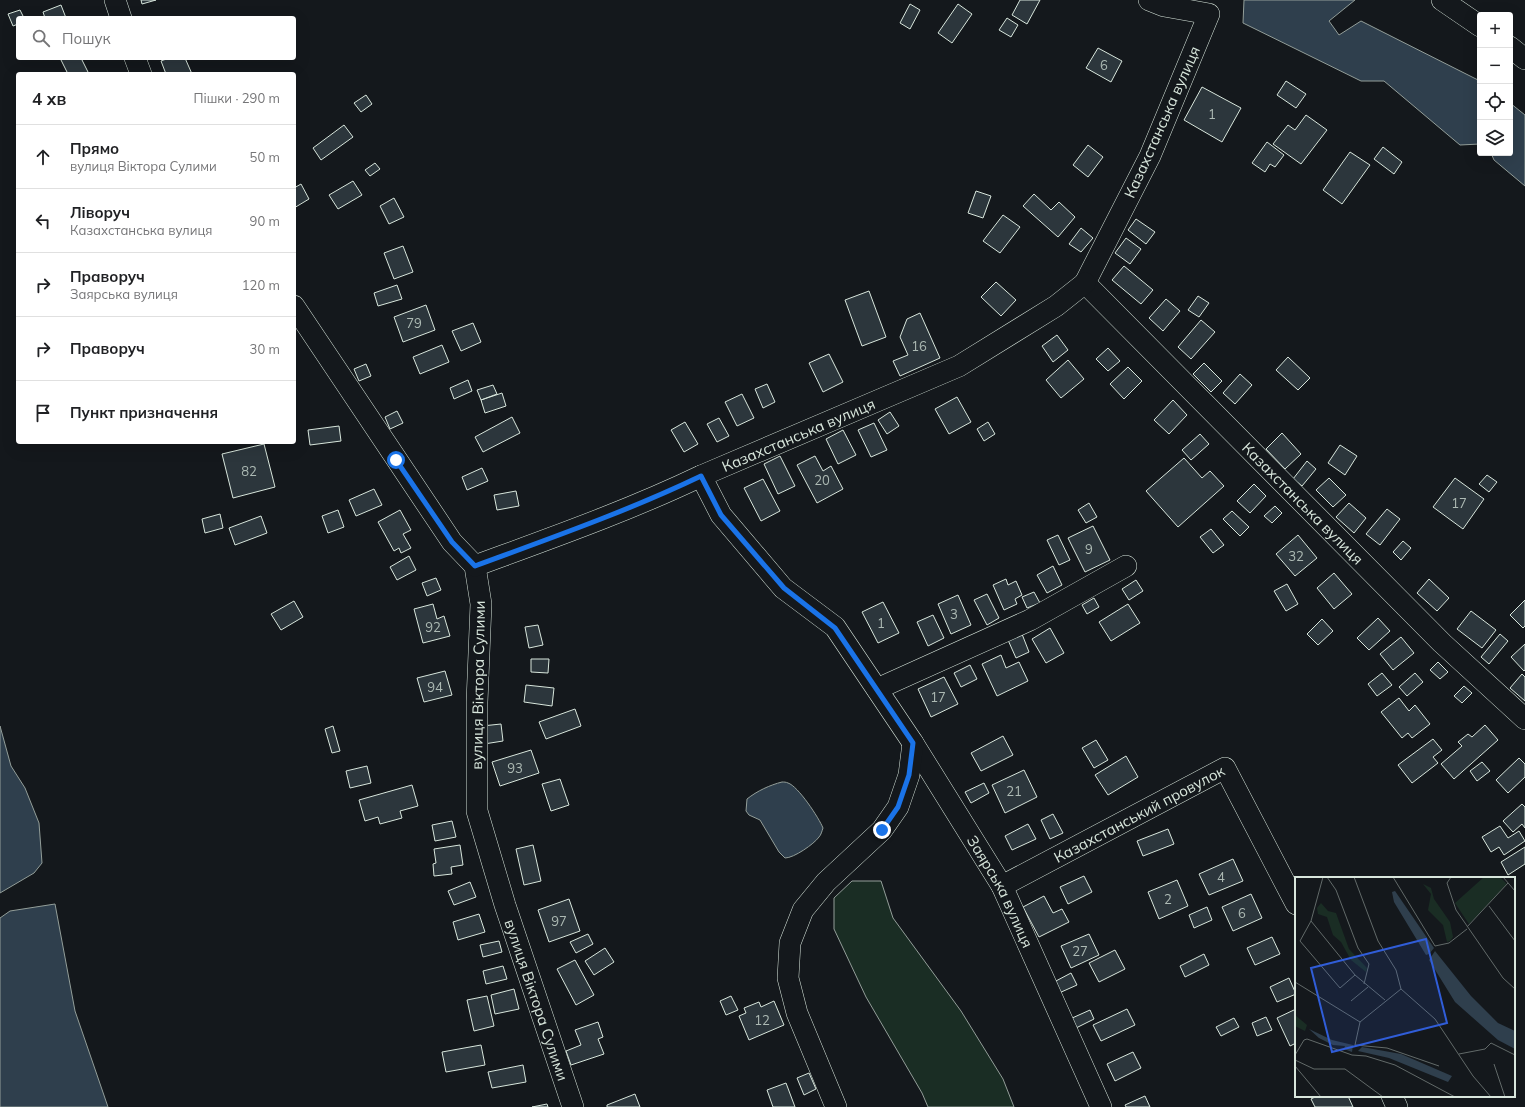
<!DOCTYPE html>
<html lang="uk">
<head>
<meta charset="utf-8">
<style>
  body { margin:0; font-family:Mulish,sans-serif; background:#f2f2f2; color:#202124 }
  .controls { position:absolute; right:12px; top:12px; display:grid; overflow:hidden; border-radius:4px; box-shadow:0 4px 16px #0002 }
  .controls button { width:36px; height:36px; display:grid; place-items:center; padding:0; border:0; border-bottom:1px solid #e0e0e0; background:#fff; color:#202124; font:20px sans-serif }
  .stop { position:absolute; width:12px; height:12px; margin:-9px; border:3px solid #1a73e8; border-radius:50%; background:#fff }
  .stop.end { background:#1a73e8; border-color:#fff; box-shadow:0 1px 4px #0008 }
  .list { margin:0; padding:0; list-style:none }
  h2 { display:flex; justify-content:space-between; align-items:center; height:52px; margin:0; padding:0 16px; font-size:17px }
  h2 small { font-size:13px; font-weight:400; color:#757577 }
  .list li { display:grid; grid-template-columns:26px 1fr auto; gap:12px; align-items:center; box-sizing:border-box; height:64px; padding:0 16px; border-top:1px solid #e0e0e0 }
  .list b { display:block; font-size:15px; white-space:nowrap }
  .list p { margin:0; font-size:13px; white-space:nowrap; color:#757577 }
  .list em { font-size:13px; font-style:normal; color:#757577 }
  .icon { flex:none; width:22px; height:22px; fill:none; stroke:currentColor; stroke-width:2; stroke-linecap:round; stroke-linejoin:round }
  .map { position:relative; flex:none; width:1525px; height:1107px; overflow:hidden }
  .search { position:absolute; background:#fff; box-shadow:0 4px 16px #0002; left:16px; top:16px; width:280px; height:44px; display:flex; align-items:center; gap:10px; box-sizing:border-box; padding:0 14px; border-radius:4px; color:#757577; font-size:15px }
  .panel { position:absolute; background:#fff; box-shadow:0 4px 16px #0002; left:16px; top:72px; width:280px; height:372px; border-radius:4px }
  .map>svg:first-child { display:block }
  .green { fill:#1a2d24; stroke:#939e99 }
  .water { fill:#2f3f4d; stroke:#939e99 }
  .building { fill:#2c363c; stroke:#d8e6dc }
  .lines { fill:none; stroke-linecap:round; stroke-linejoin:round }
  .minor-casing { stroke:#d8e6dc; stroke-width:22 }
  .minor { stroke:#14181c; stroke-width:21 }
  .route { stroke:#1a73e8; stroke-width:5 }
  .labels { text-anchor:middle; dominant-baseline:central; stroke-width:3; stroke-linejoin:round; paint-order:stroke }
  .number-label { font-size:13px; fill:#adbab4 }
  .street-label { font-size:15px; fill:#d8e6dc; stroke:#14181c }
  .inset-road { fill:none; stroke:#626a69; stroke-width:1 }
  .view { fill:#305dd8; fill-opacity:0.15; stroke:#305dd8; stroke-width:2 }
  .inset-edge { fill:none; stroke:#d8e6dc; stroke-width:2 }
</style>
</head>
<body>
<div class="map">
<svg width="1525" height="1107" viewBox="0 0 1525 1107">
  <rect width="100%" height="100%" fill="#14181c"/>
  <path class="green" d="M852 881H881L893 918 961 1011 1003 1079 1014 1107H928L922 1093 866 997 834 929V898Z"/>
  <path class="water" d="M1244 0H1355L1329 21 1339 35 1361 21 1480 81V144L1460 145 1384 81H1361L1243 23Z
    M1510 103 1525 115V186L1494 160 1491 153H1510Z
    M0 726 11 766 25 788 39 823 42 863 34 873 0 893Z
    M782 782C784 782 786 782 788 783 798 786 819 818 823 828 822 831 821 835 819 837 814 844 794 858 785 858L779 852 760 820 749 815 746 811 747 799C757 791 770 785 782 782Z
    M55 904 75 1011 108 1107H0V918L10 911Z"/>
  <path class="building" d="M141 0H156L142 4Z
    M1020 0H1040L1027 24 1012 15Z
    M910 4 920 10 910 29 900 23Z
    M958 4 972 14 952 43 938 33Z
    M61 5 66 18H45L43 12Z
    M20 10 24 18H18V24L13 26 8 14Z
    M1007 18 1018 25 1011 37 999 30Z
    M1098 48 1122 61 1111 82 1086 68Z
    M60 58H81L89 74H68Z
    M169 58H185L192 74H166L161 61Z
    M1286 81 1306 94 1296 108 1277 95Z
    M1202 87 1241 108 1222 142 1184 120Z
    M366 95 372 104 361 112 354 103Z
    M1306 115 1327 130 1301 164 1273 144 1288 125 1295 130Z
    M344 125 353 137 321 160 313 148Z
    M1267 142 1284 155 1275 167 1270 164 1265 172 1252 163Z
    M1088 145 1103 157 1088 177 1073 165Z
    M1383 147 1402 162 1394 174 1374 159Z
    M1350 152 1370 165 1342 204 1323 190Z
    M375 163 380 169 370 176 365 170Z
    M353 181 362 195 338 209 329 195Z
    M301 184 309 199 294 208V188Z
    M976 191 991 196 983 218 968 213Z
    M1034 194 1051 210 1059 202 1075 217 1058 237 1023 206Z
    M394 198 404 217 389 224 380 206Z
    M1003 215 1020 227 1000 253 983 241Z
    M1136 219 1155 232 1146 244 1128 230Z
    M1081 228 1093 238 1081 252 1069 244Z
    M1126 238 1141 249 1130 264 1115 253Z
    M403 246 413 272 394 279 384 253Z
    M1124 266 1153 290 1141 304 1112 280Z
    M996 282 1016 300 1001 316 981 297Z
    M397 285 402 299 378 306 374 293Z
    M869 291 886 337 862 346 845 300Z
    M1198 296 1209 303 1199 317 1188 310Z
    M1166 299 1180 311 1163 331 1149 318Z
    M426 305 435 330 403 342 394 317Z
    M920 313 940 358 900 376 893 361 908 355 900 337 907 319Z
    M1201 320 1215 332 1191 359 1178 347Z
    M473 323 481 342 461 351 452 331Z
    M1057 335 1068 350 1053 362 1042 346Z
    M442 345 449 362 420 374 413 357Z
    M1108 348 1120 361 1108 371 1096 359Z
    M829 354 843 382 823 392 809 363Z
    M1288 357 1310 378 1298 390 1276 370Z
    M1068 360 1084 379 1061 398 1046 380Z
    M1204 363 1222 381 1211 392 1193 374Z
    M366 364 371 376 359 381 354 369Z
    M1128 367 1142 381 1124 399 1110 384Z
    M1240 374 1252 385 1235 404 1223 393Z
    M468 380 472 391 454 399 450 388Z
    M767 384 775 402 763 408 755 389Z
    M493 385 497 394 481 400 477 390Z
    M502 393 506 406 485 413 481 400Z
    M742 394 754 418 737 426 725 402Z
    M957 397 971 422 949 434 935 409Z
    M1173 400 1187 415 1169 434 1154 420Z
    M397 411 403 423 390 429 385 417Z
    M890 412 899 426 887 434 878 420Z
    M512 417 520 433 483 452 475 437Z
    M719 418 729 436 717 442 707 424Z
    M685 422 698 444 684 452 671 430Z
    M988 422 995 434 984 441 977 429Z
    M874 423 887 450 871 457 858 430Z
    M339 426 341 441 310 445 308 430Z
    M843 430 856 455 838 464 826 439Z
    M1282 433 1301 454 1285 469 1266 449Z
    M1200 434 1209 444 1191 460 1182 450Z
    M264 444 275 487 233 498 222 454Z
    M1340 445 1357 456 1345 475 1328 463Z
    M780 456 795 486 778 494 764 464Z
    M815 456 823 471 831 466 843 489 817 503 797 465Z
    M1184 458 1202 478 1210 471 1224 486 1178 527 1146 491Z
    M1307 461 1316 469 1302 486 1293 479Z
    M482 468 488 481 467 490 462 477Z
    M1487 475 1497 482 1489 492 1479 484Z
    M1329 478 1346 495 1333 507 1316 490Z
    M1455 478 1484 499 1463 529 1433 507Z
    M763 479 780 511 761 521 744 488Z
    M1254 484 1266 496 1250 513 1237 501Z
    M374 489 382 505 356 516 349 500Z
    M516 491 519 506 497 510 494 495Z
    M1089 503 1097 517 1086 523 1078 510Z
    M1349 503 1366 518 1354 533 1336 517Z
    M1275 506 1282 513 1272 523 1264 516Z
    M1387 509 1400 519 1380 545 1366 534Z
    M338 510 344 527 328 533 322 516Z
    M400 510 411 530 403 534 411 548 401 553 399 548 394 551 378 522Z
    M1232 511 1249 527 1240 536 1223 519Z
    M220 514 223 528 205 533 202 519Z
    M261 516 267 533 235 545 229 528Z
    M1093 526 1110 560 1085 572 1068 538Z
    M1211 529 1224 545 1213 553 1200 537Z
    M1058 535 1070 560 1059 565 1047 540Z
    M1298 535 1317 558 1295 576 1276 554Z
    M1403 541 1411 548 1401 560 1393 552Z
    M409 556 416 570 397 580 390 567Z
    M1053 566 1062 585 1047 593 1037 575Z
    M1334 573 1352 594 1334 609 1317 588Z
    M436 578 441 590 427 596 422 583Z
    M1006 579 1008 585 1016 581 1022 595 1015 599 1017 604 1004 610 993 585Z
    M1429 579 1449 598 1437 611 1417 593Z
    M1136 580 1143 591 1129 600 1122 589Z
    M1287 584 1298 604 1286 611 1274 591Z
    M1034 592 1040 603 1027 608 1022 597Z
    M987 594 999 618 987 625 974 600Z
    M958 595 971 625 951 634 938 604Z
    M1094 598 1099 607 1087 614 1082 605Z
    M1525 600V626L1523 628 1510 615Z
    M294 601 303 617 281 630 271 614Z
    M883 602 899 633 878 643 862 612Z
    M433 604 437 619 444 616 450 636 423 643 414 609Z
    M1128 604 1140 623 1111 641 1099 622Z
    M1471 611 1496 630 1482 648 1457 629Z
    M933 615 944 638 928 646 917 622Z
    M1378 618 1390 631 1369 650 1357 638Z
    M1322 619 1333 631 1318 645 1307 634Z
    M538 625 543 645 529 648 525 627Z
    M1050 628 1064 653 1046 663 1032 639Z
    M1022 634 1029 652 1016 658 1008 640Z
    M1500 634 1508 641 1489 664 1481 657Z
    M1401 637 1414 653 1393 670 1380 654Z
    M1525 644V670L1524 671 1511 657Z
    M1001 655 1006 668 1019 662 1028 681 997 696 982 664Z
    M531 659H549L548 673 531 672Z
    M1438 662 1448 672 1440 679 1430 670Z
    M970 665 977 679 961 687 954 673Z
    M445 671 452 695 424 702 417 678Z
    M1382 673 1392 685 1377 696 1368 684Z
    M1415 673 1423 682 1407 696 1399 687Z
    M1522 674 1525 677V701L1510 688Z
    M944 677 958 704 931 717 918 689Z
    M526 685 554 688 552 706 524 702Z
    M1464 686 1472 693 1462 703 1454 696Z
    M1399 698 1409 711 1415 705 1430 724 1412 738 1408 733 1402 738 1381 712Z
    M575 709 581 726 546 739 539 722Z
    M501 724 503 741 484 744 482 726Z
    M1485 725 1498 740 1454 779 1441 764 1462 746 1458 742 1468 734 1472 737Z
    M333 726 340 751 332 753 325 729Z
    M1003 736 1013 755 981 771 971 753Z
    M1433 739 1442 750 1433 757 1438 763 1412 783 1398 765Z
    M1096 740 1108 760 1094 768 1082 748Z
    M531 750 539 773 500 786 492 762Z
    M1126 756 1138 777 1108 795 1095 775Z
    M1519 758 1525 764V777L1508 793 1496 780Z
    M1482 762 1490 771 1477 781 1470 771Z
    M367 766 371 783 350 788 346 771Z
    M1024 770 1037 797 1005 813 992 785Z
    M560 779 569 805 551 811 542 784Z
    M984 783 989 793 971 803 965 792Z
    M412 785 418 806 400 811 402 818 380 824 378 817 365 821 359 800Z
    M1522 804 1525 807V828L1522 824 1513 832 1503 821Z
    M1053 814 1063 833 1050 839 1041 820Z
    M452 821 456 837 435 841 432 825Z
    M1028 824 1036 839 1012 850 1005 836Z
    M1500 826 1508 838 1519 831 1525 841 1504 855 1499 847 1491 852 1482 837Z
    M1168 829 1174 844 1143 856 1137 841Z
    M460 845 463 865 451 867 452 874 434 876 433 864 436 863 434 849Z
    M533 845 541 881 524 885 516 849Z
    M1525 847V864L1508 875 1501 862Z
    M1233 859 1243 881 1209 895 1199 874Z
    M1084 876 1092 892 1068 904 1060 887Z
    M1177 880 1188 906 1159 919 1148 892Z
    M470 882 476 897 454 905 448 891Z
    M1251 894 1262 918 1233 931 1222 907Z
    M1044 896 1053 913 1062 909 1069 922 1039 937 1023 907Z
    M569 899 580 931 549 942 538 910Z
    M1207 907 1212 920 1194 928 1189 915Z
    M479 914 485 932 458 940 453 922Z
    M588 934 593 944 576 953 570 942Z
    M1089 934 1099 955 1071 968 1061 946Z
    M1272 937 1280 954 1255 965 1247 948Z
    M499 941 502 952 483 957 480 945Z
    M605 948 614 962 594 975 585 961Z
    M1115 950 1125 969 1099 982 1089 963Z
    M1204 954 1209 965 1185 977 1180 966Z
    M575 960 594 995 576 1005 557 969Z
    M503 966 507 979 486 984 483 971Z
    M1071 973 1077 985 1059 993 1054 982Z
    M1289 978 1296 994 1277 1002 1270 987Z
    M514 989 519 1009 495 1014 491 995Z
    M487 996 494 1026 474 1031 467 1000Z
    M731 996 738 1010 726 1015 720 1001Z
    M774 1001 784 1025 749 1040 739 1016 746 1013 744 1008 759 1002 761 1007Z
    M1127 1009 1135 1025 1101 1041 1093 1025Z
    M1296 1009V1043L1290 1046 1277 1018Z
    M1090 1010 1094 1019 1074 1029 1070 1019Z
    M1266 1017 1272 1030 1257 1036 1252 1023Z
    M1234 1018 1239 1027 1221 1036 1216 1027Z
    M598 1022 603 1037 598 1039 604 1054 571 1065 566 1051 581 1045 575 1030Z
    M481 1045 485 1065 446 1072 442 1052Z
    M1133 1052 1141 1068 1115 1081 1107 1064Z
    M523 1065 526 1082 492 1088 488 1072Z
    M809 1073 816 1089 804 1095 797 1078Z
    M786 1083 795 1107H773L767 1090Z
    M635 1094 640 1107H607V1105Z
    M1145 1096 1150 1107H1126L1125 1105Z
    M1317 1096H1348L1353 1107H1315L1311 1099Z
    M547 1104 548 1107H532Z"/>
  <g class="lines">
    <g class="minor-casing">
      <g id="minor">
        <path d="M115 0 121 18"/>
        <path id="s1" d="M1149 0 1164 6 1209 14 1150 156 1085 283 1442 643 1525 719"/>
        <path d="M1442 0 1480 26"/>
        <path d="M1510 47 1525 59"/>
        <path d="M135 58 141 74"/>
        <path id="s2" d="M294 306 452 542 475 566 481 604 477 702V811L505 905 573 1107"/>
        <path id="s3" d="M701 476 721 515 783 588 835 627 913 743 1002 886 1101 1107"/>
        <path id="s4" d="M475 566C551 538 628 511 701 476L959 366 1056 306 1085 283"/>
        <path d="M877 689 1030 620 1126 566"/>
        <path id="s5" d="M1002 886 1225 768 1296 904"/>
        <path d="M1392 1096 1397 1107"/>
        <path d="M836 1107 797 1013 788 978 790 943 803 910 826 882 882 830 898 807 909 775 913 743"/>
      </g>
    </g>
    <use href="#minor" class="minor"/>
  </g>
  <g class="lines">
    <path class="route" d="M396 460 452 542 475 566C551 538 628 511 701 476L721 515 784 588 835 628 913 743 909 775 898 807 882 830"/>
  </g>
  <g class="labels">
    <g class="number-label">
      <text x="1104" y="65">6</text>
      <text x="1212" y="114">1</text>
      <text x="414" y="323">79</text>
      <text x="919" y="346">16</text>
      <text x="249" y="471">82</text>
      <text x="822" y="480">20</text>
      <text x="1459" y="503">17</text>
      <text x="1089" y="549">9</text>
      <text x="1296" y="556">32</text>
      <text x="954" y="614">3</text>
      <text x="881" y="623">1</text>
      <text x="433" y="627">92</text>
      <text x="435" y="687">94</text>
      <text x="938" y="697">17</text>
      <text x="515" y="768">93</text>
      <text x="1014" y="791">21</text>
      <text x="1221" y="877">4</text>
      <text x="1168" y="899">2</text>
      <text x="1242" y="913">6</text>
      <text x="559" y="921">97</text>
      <text x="1080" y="951">27</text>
      <text x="762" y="1020">12</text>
    </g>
    <g class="street-label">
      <text transform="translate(1162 122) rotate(-66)">Казахстанська вулиця</text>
      <text stroke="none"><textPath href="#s4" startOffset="349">Казахстанська вулиця</textPath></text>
      <text stroke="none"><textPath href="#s1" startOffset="668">Казахстанська вулиця</textPath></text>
      <text transform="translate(478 685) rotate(-89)">вулиця Віктора Сулими</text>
      <text stroke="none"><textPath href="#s5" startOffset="155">Казахстанський провулок</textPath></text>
      <text stroke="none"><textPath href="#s3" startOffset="517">Заярська вулиця</textPath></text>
      <text stroke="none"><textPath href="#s2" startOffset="761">вулиця Віктора Сулими</textPath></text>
    </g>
  </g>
  <g transform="translate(1295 877)">
    <rect width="220" height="220" fill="#14181c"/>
    <path d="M189 0H205L212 7 174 47 160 26ZM128 7 136 11 139 22 155 45 158 60 155 64 152 65 148 48 133 33 136 17ZM26 26 33 34 41 36 54 72 72 91 71 95 56 83 46 65 38 58 32 40 23 37 22 31ZM0 138 12 148 10 154 0 149Z" fill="#1a2d24"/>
    <path d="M100 14 139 71 134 77 131 78 99 25 97 15ZM140 74 176 119 203 146 220 154V172L203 163 160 125 134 83ZM14 152 37 163 58 168 57 175 49 172 50 169 38 168 24 161ZM67 170 106 177 157 199 153 205 94 181 63 174Z" fill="#2f3f4d"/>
    <path class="inset-road" d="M28 0 16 44 5 64 45 111 60 98M32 0 41 13 63 71 74 87 69 107M59 0 83 64 101 93 106 112 140 142 178 199 196 220M98 0 140 69 154 66 172 52M156 0 152 6 161 33 208 101 220 112M208 0 220 14M194 29 220 64M16 44 60 98 90 123M172 50 213 6M0 105 65 145 60 168 92 171 144 189M56 124 73 110M65 145 106 112M164 177 190 172 196 166 220 178M0 178 9 163 12 162 57 178 71 179 100 188 160 220M0 183 19 192H50L88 220M199 187 210 220M0 189 26 220"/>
    <path class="view" d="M131 62 152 146 37 175 16 91Z"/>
    <rect width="220" height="220" class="inset-edge"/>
  </g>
</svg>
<div class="controls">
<button>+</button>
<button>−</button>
<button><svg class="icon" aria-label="locate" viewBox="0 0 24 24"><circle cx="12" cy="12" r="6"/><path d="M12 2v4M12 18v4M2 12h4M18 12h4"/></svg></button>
<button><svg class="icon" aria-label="layers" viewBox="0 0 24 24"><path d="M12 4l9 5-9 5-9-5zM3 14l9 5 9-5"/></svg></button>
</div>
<div class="stop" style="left:396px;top:460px"></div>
<div class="stop end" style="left:882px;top:830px"></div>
<div class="search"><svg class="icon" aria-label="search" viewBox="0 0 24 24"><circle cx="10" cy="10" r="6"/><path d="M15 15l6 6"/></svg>Пошук</div>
<section class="panel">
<h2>4 хв<small>Пішки · 290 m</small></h2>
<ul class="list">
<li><svg class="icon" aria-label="ahead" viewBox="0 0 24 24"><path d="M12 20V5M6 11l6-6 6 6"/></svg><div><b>Прямо</b><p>вулиця Віктора Сулими</p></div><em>50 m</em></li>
<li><svg class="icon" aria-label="left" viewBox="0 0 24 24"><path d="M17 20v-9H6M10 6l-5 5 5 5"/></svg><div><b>Ліворуч</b><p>Казахстанська вулиця</p></div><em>90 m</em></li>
<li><svg class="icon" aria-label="right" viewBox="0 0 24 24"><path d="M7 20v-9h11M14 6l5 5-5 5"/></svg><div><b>Праворуч</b><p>Заярська вулиця</p></div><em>120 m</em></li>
<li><svg class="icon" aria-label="right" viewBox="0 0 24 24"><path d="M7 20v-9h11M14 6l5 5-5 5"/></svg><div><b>Праворуч</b></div><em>30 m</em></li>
<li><svg class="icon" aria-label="arrive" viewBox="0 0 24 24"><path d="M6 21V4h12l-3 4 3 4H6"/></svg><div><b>Пункт призначення</b></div></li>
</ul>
</section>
</div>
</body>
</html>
